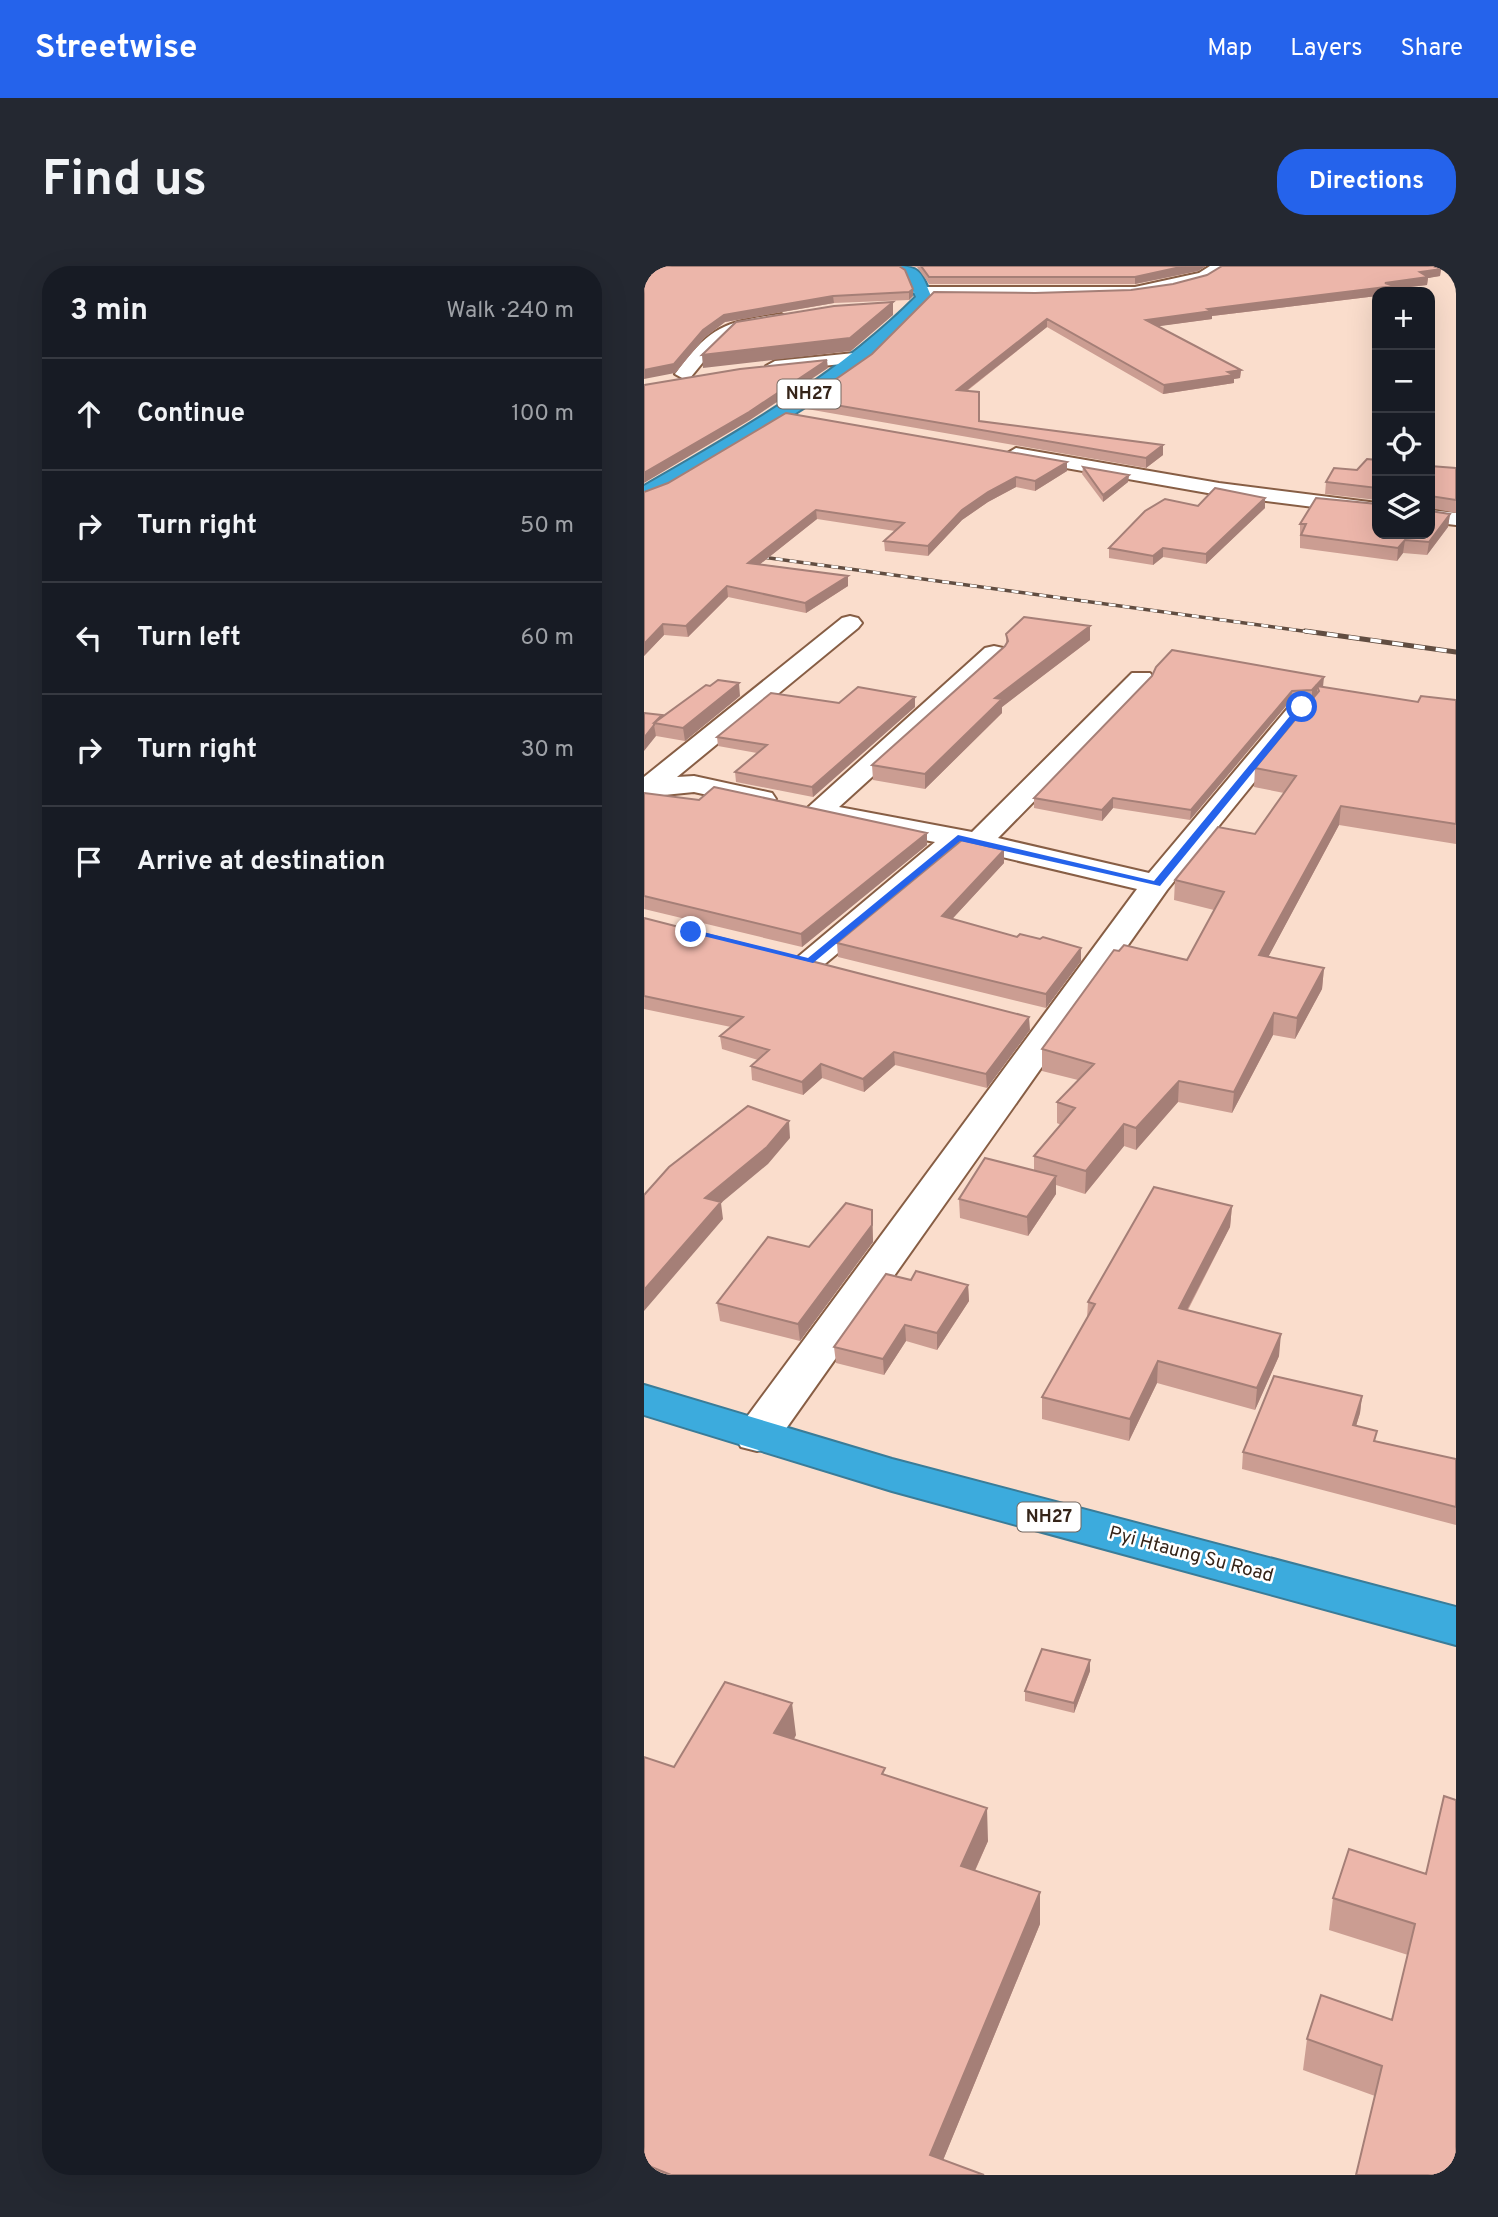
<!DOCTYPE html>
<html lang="en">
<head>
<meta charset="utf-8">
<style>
  body { margin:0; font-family:Overpass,sans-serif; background:#242831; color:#f1f3f6 }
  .controls { position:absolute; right:21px; top:21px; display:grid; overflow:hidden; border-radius:14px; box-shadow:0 7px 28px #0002 }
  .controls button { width:63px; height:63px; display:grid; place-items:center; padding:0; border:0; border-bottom:2px solid #363941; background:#171b24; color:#f1f3f6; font:35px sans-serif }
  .stop { position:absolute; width:21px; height:21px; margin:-16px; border:5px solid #2563eb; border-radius:50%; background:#fff }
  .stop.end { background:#2563eb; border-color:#fff; box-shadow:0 2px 7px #0008 }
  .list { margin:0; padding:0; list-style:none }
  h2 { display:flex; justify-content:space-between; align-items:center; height:91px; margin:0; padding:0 28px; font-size:30px }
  h2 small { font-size:23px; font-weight:400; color:#9ea1a6 }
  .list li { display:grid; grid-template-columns:46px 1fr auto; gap:21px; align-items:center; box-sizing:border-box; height:112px; padding:0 28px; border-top:2px solid #363941 }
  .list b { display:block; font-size:26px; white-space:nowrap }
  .list em { font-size:23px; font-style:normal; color:#9ea1a6 }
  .icon { flex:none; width:38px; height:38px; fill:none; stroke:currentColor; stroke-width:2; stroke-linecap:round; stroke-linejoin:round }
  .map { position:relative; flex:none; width:812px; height:1909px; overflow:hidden; border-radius:28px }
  header { display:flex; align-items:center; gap:42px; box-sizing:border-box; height:98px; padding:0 35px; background:#2563eb; color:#fff }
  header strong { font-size:33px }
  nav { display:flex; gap:38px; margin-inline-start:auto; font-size:24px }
  .intro { display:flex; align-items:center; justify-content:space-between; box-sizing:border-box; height:168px; padding:0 42px }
  h1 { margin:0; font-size:49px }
  .button { padding:18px 32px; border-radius:28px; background:#2563eb; color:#fff; font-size:24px; font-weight:700 }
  main { display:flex; gap:42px; padding:0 42px }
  aside { flex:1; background:#171b24; border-radius:28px; box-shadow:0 7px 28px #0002 }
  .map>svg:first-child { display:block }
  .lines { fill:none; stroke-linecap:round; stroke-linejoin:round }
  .minor-casing { stroke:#875e45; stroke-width:4 }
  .highway-casing { stroke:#3a7c98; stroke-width:4 }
  .minor { fill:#fff; fill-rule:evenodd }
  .highway { fill:#3cabdd; fill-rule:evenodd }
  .rail-far1-casing { stroke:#614d41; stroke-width:3.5 }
  .rail-casing { stroke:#614d41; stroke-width:5 }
  .rail-far1 { stroke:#fff; stroke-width:2.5; stroke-dasharray:7; stroke-linecap:butt }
  .rail { stroke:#fff; stroke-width:3.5; stroke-dasharray:11; stroke-linecap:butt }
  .wall { fill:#cb9d92 }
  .shaded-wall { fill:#a57f77 }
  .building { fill:#ecb6aa; stroke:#a57f77; stroke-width:2 }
  .route { fill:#2563eb }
  .labels { text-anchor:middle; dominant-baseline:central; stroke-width:5; stroke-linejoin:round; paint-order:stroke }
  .shield { fill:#fff; stroke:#72665e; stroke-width:2 }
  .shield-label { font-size:18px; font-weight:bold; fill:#352419 }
  .street-label { font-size:19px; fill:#352419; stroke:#fff }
</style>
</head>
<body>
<header>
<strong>Streetwise</strong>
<nav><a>Map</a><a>Layers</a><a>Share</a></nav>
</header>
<div class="intro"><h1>Find us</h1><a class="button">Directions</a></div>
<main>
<aside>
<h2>3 min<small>Walk · 240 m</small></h2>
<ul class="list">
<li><svg class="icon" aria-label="ahead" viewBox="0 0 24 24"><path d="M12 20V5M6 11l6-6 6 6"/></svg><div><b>Continue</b></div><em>100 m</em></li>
<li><svg class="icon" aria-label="right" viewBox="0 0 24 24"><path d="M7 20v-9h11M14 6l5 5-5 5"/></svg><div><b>Turn right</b></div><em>50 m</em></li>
<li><svg class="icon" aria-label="left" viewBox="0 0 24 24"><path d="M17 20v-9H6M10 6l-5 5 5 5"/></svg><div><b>Turn left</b></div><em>60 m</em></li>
<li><svg class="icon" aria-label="right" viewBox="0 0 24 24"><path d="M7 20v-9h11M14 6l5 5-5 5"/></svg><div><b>Turn right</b></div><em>30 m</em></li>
<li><svg class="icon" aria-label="arrive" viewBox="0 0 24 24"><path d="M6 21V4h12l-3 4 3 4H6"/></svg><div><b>Arrive at destination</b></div></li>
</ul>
</aside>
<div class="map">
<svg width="812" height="1909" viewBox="0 0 812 1909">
  <rect width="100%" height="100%" fill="#faddcc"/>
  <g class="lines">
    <g class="minor-casing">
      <path id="minor" d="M566 0H584C546 43 338 31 277 31L269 26 277 21H491L555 7Z
        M137 48 145 53 143 56 89 67 73 79 46 112 40 113 31 108C67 60 79 56 137 48Z
        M220 86 226 87 229 91 226 95 131 105 122 100 131 95Z
        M372 182 575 217 733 237V249L575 229 365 192 362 188Z
        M786 244 812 247V259L786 256Z
        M206 350 214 352 218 357 214 362 33 511 50 510 128 527 132 533 128 539 118 541 50 526 0 531V511L198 352Z
        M350 380 359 382 362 387 359 392 195 541 328 566 488 407H506L510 412 506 417 354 572 505 607 649 436H667L671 441 523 624 129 1181 113 1185 97 1181 91 1170 97 1159 493 623 320 582 176 702 165 705 154 702 149 695 291 576 174 554 164 551 160 545 341 382Z"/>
    </g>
    <g class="highway-casing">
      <path id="highway" d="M249 0C278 0 277 7 288 32 234 103 137 157 61 201 42 212 21 229 0 234V220C97 164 192 111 272 31L263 10Z
        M0 1119 248 1193 812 1341V1379L248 1225 0 1149Z"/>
    </g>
    <use href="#minor" class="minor"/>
    <use href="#highway" class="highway"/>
    <g class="rail-far1-casing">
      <path id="rail-far1" d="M104 289 673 367"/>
    </g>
    <g class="rail-casing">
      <path id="rail" d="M661 365 812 386"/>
    </g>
    <use href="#rail-far1" class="rail-far1"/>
    <use href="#rail" class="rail"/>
  </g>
  <path class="wall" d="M0 0 269 23V30L265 34 190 37 81 56 60 72 31 107Z
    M264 0H562L554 5 491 18H285L273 1Z
    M797 3 796 10 784 12 783 19 749 23V26H733V30L568 50V53L514 60 597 104 596 112 590 113V117L519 128 403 61 323 125 335 155 519 179V189L502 202 163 143 162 134 391 27 487 24 529 18 563 9Z
    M733 194V234L681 228 682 216 713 204Z
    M423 196V205L391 225 372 221 344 236 318 254 284 290 241 285 240 275 251 265 173 253 116 298 204 310V320L162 347 84 331 44 371 20 369 0 390V226Z
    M786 200 812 202V247L786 242Z
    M439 201 485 209 484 216 459 236 438 208Z
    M554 240 621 242 562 298 519 291 509 299 465 292V282Z
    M806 248 804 261 783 289 759 287 753 295 656 282V258Z
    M362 368 446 374 358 441V447L281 523 229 514 228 499 361 380 362 378Z
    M508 410 679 421 774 436 812 434V578L695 559 624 691 680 702 678 723 651 773 629 769 588 847 534 836 492 884 480 880 441 928 412 919V928L384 970 316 952 315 933 390 904V890L417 859 413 857V836L434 814 398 805V783L475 685 543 694 570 644 530 634 531 614 611 568 640 527 610 521 611 502 667 434H647L546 554 469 542 458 555 390 542V532Z
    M96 430 41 475 12 470 0 447 18 451Z
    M271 431V441L169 531 92 516 91 506 113 487 74 480 73 471 195 437Z
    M0 527 283 579 158 681 0 643Z
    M360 584V597L308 653 373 671 396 673 437 695 402 742 194 691 193 677Z
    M0 652 386 764 343 822 251 799 220 826 178 812 159 829 108 814 107 800 114 794 78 783 76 770 87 761 0 743Z
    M588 940 586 961 544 1044 635 1090 611 1144 513 1117 485 1175 398 1153V1131L443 1052 444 1036Z
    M228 944 229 976 156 1075 76 1055 73 1037Z
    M267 1014 324 1019 325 1035 293 1084 262 1075 240 1109 192 1097 190 1081Z
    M718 1130 716 1147 712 1160 732 1175 812 1193V1259L598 1203 599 1186Z
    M446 1405 430 1447 381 1435V1425Z
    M152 1469 150 1473 242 1509 344 1575 331 1605 396 1658 299 1894 340 1909H0V1491L30 1501Z
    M800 1530 812 1534V1909H712L731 1830 659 1804 663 1773 677 1729 748 1754 764 1689 685 1664 689 1632 705 1583 782 1608Z"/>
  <path class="shaded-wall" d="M541 0H562L554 5 491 18V11Z
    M797 3 796 10 784 12 783 19 749 23V26H733V30L568 50V53L502 62V54L564 43 741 17 776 6Z
    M269 23V30L265 34V26Z
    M189 30 190 37 81 56 60 72 31 107 0 113V104L59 64 80 49Z
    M249 36V49L207 85 59 102 58 89Z
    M403 53V61L313 132V124Z
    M183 94 184 102 106 154 0 217V207Z
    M597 104 596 112 590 113V117L519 128 520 119Z
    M519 179V189L502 202V192Z
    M423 196V205L391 225V215Z
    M485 209 484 216 459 236V229Z
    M372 211V221L344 236 318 254 284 290V280L318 244 344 226Z
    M621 232V242L562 298V288Z
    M172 244 173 253 105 307 104 297Z
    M806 248 804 261 783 289 785 276Z
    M761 274 759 287 753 295 754 282Z
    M519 282V291L509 299V290Z
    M204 310V320L162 347 161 337Z
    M83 320 84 331 44 371 42 360Z
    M19 358 20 369 0 390V378Z
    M446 360V374L358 441V447L281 523V508L351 432Z
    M680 411 679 421 673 420V428L668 434V424Z
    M95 417 96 430 41 475 39 462Z
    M648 425 647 434 546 554 547 544Z
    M271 431V441L169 531 168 521Z
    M10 459 12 470 0 485V472Z
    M469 532V542L458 555V544Z
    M697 540 695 559 614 710 615 689Z
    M283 567V579L158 681 157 668Z
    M360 584V597L299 663 298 650Z
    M437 682V695L402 742V728Z
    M680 702 678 723 651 773 653 752Z
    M630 747 629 769 588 847 590 826Z
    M385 751 386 764 343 822 342 808Z
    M250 786 251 799 220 826 219 813Z
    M177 798 178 812 159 829 158 816Z
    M535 815 534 836 492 884V862Z
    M145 855 146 872 124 898 77 937 79 953 0 1045V1024L61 932Z
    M480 858V880L441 928 442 905Z
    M412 910V928L384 970 383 951Z
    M588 940 586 961 533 1063 535 1042Z
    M228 944 229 976 156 1075 154 1058Z
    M324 1019 325 1035 293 1084V1067Z
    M261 1059 262 1075 240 1109 239 1093Z
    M637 1068 635 1090 611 1144 613 1122Z
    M514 1095 513 1117 485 1175 486 1153Z
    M718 1130 716 1147 707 1176 709 1159Z
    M446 1394V1405L430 1447V1437Z
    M148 1437 152 1469 135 1500 130 1467Z
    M343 1542 344 1575 318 1633 317 1600Z
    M396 1626V1658L293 1909 286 1889Z"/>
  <path class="building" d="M0 0H255L261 4 269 23 265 26 189 30 80 49 59 64 30 98 0 104Z
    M277 0H541L491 11H285Z
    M578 0H789L797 3 776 6 784 11 741 17 750 20 564 43 568 45 502 54 597 104 584 106 590 109 520 119 403 53 313 124 335 126V155L519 179 502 192 162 134 228 88 290 26 391 27 487 24 529 18 563 9Z
    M249 36 206 72 58 89 92 56 190 40Z
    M183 94 105 146 0 207V119L96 103Z
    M142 147 423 196 391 215 372 211 344 226 318 244 284 280 240 275 260 257 172 244 104 297 204 310 161 337 83 320 42 360 19 358 0 378V226L24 217Z
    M723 193 733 194V222L682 216 690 202 713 204Z
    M786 200 812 202V234L786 230Z
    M439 201 485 209 459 229Z
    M571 222 621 232 562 288 519 282 509 290 465 282 501 245 521 233 554 240Z
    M672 232 733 238V268H786V245L806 248 785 276 761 274 754 282 657 269 662 258H656Z
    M380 351 446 360 351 432 358 433 281 508 228 499 361 380 364 375 362 368Z
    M528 384 680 411 668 424 648 425 547 544 469 532 458 544 390 532 508 410 512 401Z
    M74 414 95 417 39 462 10 457 62 419 66 420Z
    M673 420 774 436 777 430 812 434V558L697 540 615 689 680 702 653 752 630 747 590 826 535 815 492 862 480 858 442 905 390 890 431 842 413 836 450 798 398 783 470 684 475 685 480 679 543 694 580 626 531 614 574 561 611 568 652 510 611 502 675 425Z
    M214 421 271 431 168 521 91 506 123 479 73 471 127 427 195 437Z
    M0 447 18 449 10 457V459L0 472Z
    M70 521 283 567 157 668 0 630V527L55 534Z
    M318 574 360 584 298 650 373 671 376 668 396 673 399 671 437 682 402 728 193 677Z
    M0 652 385 751 342 808 250 786 219 813 177 798 158 816 107 800 125 784 76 770 99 751 0 730Z
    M104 840 145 855 123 881 61 932 77 936 0 1024V929L25 901Z
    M341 892 412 910 383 951 315 933Z
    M510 921 588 940 535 1042 637 1068 613 1122 514 1095 486 1153 398 1131 451 1038 444 1036Z
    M202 937 228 944V959L154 1058 73 1037 124 971 165 981Z
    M272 1005 324 1019 293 1067 261 1059 239 1093 190 1081 242 1008 267 1014Z
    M630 1110 718 1130 709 1159 733 1165 730 1175 812 1193V1241L599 1186Z
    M398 1383 446 1394 430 1437 381 1425Z
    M81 1416 148 1437 130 1467 241 1502 238 1508 343 1542 317 1600 396 1626 286 1889 340 1909H27L0 1898V1491L30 1501Z
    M800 1530 812 1534V1909H712L738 1800 663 1773 677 1729 748 1754 771 1658 689 1632 705 1583 782 1608Z"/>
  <path class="route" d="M655 439 662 441 516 620 316 575 169 697 43 666 47 663 164 692 314 569 510 615Z"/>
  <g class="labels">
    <g class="shield">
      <rect x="133.5" y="113.5" width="63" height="29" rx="5"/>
      <rect x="373.5" y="1236.5" width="63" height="29" rx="5"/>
    </g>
    <g class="shield-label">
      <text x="165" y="128">NH27</text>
      <text x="405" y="1251">NH27</text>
    </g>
    <g class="street-label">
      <text transform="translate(547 1289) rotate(15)">Pyi Htaung Su Road</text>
    </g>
  </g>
</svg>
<div class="controls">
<button>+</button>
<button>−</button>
<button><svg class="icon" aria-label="locate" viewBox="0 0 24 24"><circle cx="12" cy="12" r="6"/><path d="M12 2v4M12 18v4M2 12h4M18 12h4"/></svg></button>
<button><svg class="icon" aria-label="layers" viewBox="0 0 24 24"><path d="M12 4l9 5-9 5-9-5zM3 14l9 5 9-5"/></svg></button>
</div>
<div class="stop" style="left:658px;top:441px"></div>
<div class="stop end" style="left:47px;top:666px"></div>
</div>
</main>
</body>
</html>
